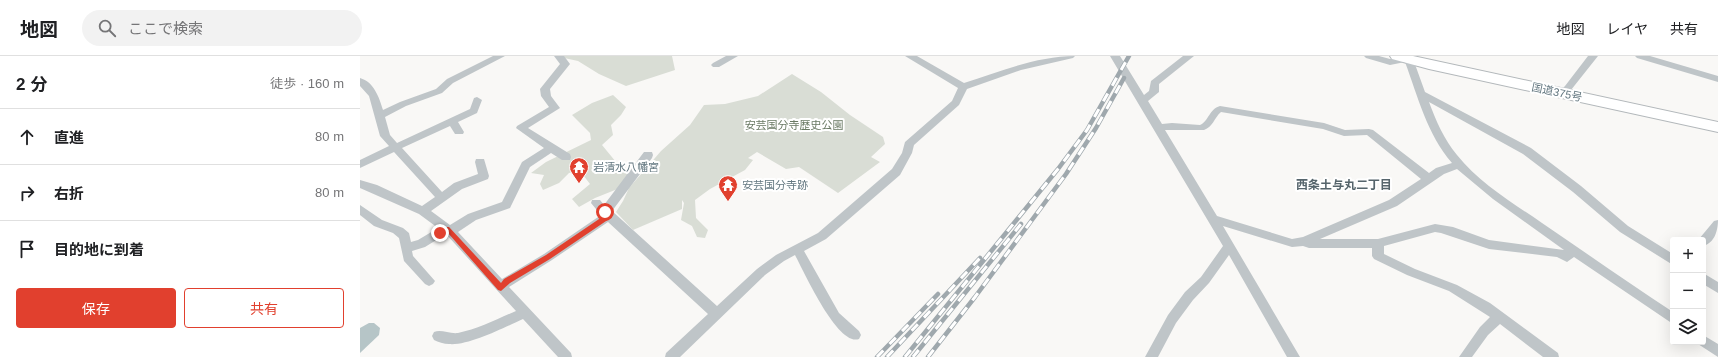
<!DOCTYPE html>
<html lang="ja">
<head>
<meta charset="utf-8">
<style>
  body { margin:0; font-family:Arial,"Noto Sans JP",sans-serif; background:#f2f2f2; color:#202124 }
  .controls { position:absolute; right:12px; bottom:12px; display:grid; overflow:hidden; border-radius:4px; box-shadow:0 4px 16px #0002 }
  .controls button { width:36px; height:36px; display:grid; place-items:center; padding:0; border:0; border-bottom:1px solid #e0e0e0; background:#fff; color:#202124; font:20px sans-serif }
  .stop { position:absolute; width:12px; height:12px; margin:-9px; border:3px solid #e1402e; border-radius:50%; background:#fff }
  .stop.end { background:#e1402e; border-color:#fff; box-shadow:0 1px 4px #0008 }
  .list { margin:0; padding:0; list-style:none }
  h2 { display:flex; justify-content:space-between; align-items:center; height:52px; margin:0; padding:0 16px; font-size:17px }
  h2 small { font-size:13px; font-weight:400; color:#757577 }
  .list li { display:grid; grid-template-columns:26px 1fr auto; gap:12px; align-items:center; box-sizing:border-box; height:56px; padding:0 16px; border-top:1px solid #e0e0e0 }
  .list b { display:block; font-size:15px; white-space:nowrap }
  .list em { font-size:13px; font-style:normal; color:#757577 }
  .actions { display:flex; gap:8px; padding:12px 16px }
  .actions a { flex:1; padding:9px 0; border:1px solid #e1402e; border-radius:4px; text-align:center; font-size:14px; color:#e1402e }
  .actions .main { background:#e1402e; color:#fff }
  .icon { flex:none; width:22px; height:22px; fill:none; stroke:currentColor; stroke-width:2; stroke-linecap:round; stroke-linejoin:round }
  .map { position:relative; flex:none; width:1358px; height:301px; overflow:hidden }
  header { display:flex; align-items:center; gap:24px; box-sizing:border-box; height:56px; padding:0 20px; background:#fff; border-bottom:1px solid #e0e0e0 }
  header strong { font-size:19px }
  nav { display:flex; gap:22px; margin-inline-start:auto; font-size:14px }
  .search { width:280px; height:36px; background:#f2f2f2; display:flex; align-items:center; gap:10px; box-sizing:border-box; padding:0 14px; border-radius:22px; color:#757577; font-size:15px }
  main { display:flex }
  aside { flex:1; background:#fff }
  .map>svg:first-child { display:block }
  .green { fill:#d9ddd5 }
  .water { fill:#b6c5c7 }
  .lines { fill:none; stroke-linecap:round; stroke-linejoin:round }
  .highway-casing { stroke:#b3b8bb; stroke-width:2 }
  .minor { fill:#bfc5c8; fill-rule:evenodd }
  .highway { fill:#fff; fill-rule:evenodd }
  .rail-casing { stroke:#9fa8ad; stroke-width:4.5 }
  .rail { stroke:#fff; stroke-width:3; stroke-dasharray:9; stroke-linecap:butt }
  .route { fill:#e1402e }
  .labels { text-anchor:middle; dominant-baseline:central; stroke-width:4; stroke-linejoin:round; paint-order:stroke }
  .street-label { font-size:11px; fill:#647881; stroke:#fff }
  .park-label { font-size:11px; fill:#697963; stroke:#fff }
  .poi-label { font-size:11px; fill:#647881; stroke:#fff; text-anchor:start }
  .neighbourhood-label { font-size:12px; font-weight:bold; fill:#56656c; stroke:#fff }
</style>
</head>
<body>
<header>
<strong>地図</strong>
<div class="search"><svg class="icon" aria-label="search" viewBox="0 0 24 24"><circle cx="10" cy="10" r="6"/><path d="M15 15l6 6"/></svg>ここで検索</div>
<nav><a>地図</a><a>レイヤ</a><a>共有</a></nav>
</header>
<main>
<aside>
<h2>2 分<small>徒歩 · 160 m</small></h2>
<ul class="list">
<li><svg class="icon" aria-label="ahead" viewBox="0 0 24 24"><path d="M12 20V5M6 11l6-6 6 6"/></svg><div><b>直進</b></div><em>80 m</em></li>
<li><svg class="icon" aria-label="right" viewBox="0 0 24 24"><path d="M7 20v-9h11M14 6l5 5-5 5"/></svg><div><b>右折</b></div><em>80 m</em></li>
<li><svg class="icon" aria-label="arrive" viewBox="0 0 24 24"><path d="M6 21V4h12l-3 4 3 4H6"/></svg><div><b>目的地に到着</b></div></li>
</ul>
<div class="actions"><a class="main">保存</a><a>共有</a></div>
</aside>
<div class="map">
<svg width="1358" height="301" viewBox="0 0 1358 301">
  <rect width="100%" height="100%" fill="#f9f8f6"/>
  <path class="green" d="M195 0H312L315 14 266 30 239 18 218 5Z
    M432 18 461 36 490 59 523 81 525 88 511 101 520 106 478 137 439 111 426 113 397 96 388 102 393 104 385 114 350 133 335 144 336 162 348 174 345 182 337 181 332 170 321 164 324 147 322 144V153L273 174 256 156 263 145 269 132 301 95 330 69 344 49 365 48 398 40Z
    M253 39 266 51 261 59 251 69 253 79 242 89 256 106 276 118 265 130 235 142 219 151 212 143 230 128 220 115 209 117 199 127 183 134 180 128 184 119 171 117 186 106 231 84 230 77 212 59 232 47Z"/>
  <path class="water" d="M9 267H14L20 272 19 279 0 297V272Z"/>
  <g class="lines">
    <g class="highway-casing">
      <path id="highway" d="M1030 0H1053L1358 66V76L1069 13 1032 3Z"/>
    </g>
    <path class="minor" d="M133 0H145L93 27 82 37 46 50 25 61 30 79 37 87 110 53 114 42 117 41 122 44 117 57 98 66 104 76 103 78H95L90 70 42 92 82 136 94 127 118 118 115 106 116 103H124L129 120 128 123 102 133 71 155 90 169 108 158 142 146 162 106 184 92 156 72 157 70 189 51 181 40 180 33 200 8 194 0H204L210 8 190 33 191 40 200 52 168 72 210 98 211 101 210 104H202L191 97 170 111 150 152 116 164 98 176 142 223 184 198 241 159 231 147 232 144H240L244 149 284 96H292L293 99 292 102 252 155 357 250 397 213 416 199 458 177 532 113 542 97 545 86 592 45 598 32 545 0H557L604 27C639 16 677 0 715 0L713 2 661 14 607 33 599 49 554 89 552 97 540 119 466 183 444 195 479 257 499 275 501 279 499 283C478 291 444 216 435 199L424 205 405 219 320 301H305L306 297 348 258 248 166 192 204 149 231 211 297 212 301H198L163 263C145 271 108 290 89 288 84 288 78 286 74 284L72 280 74 276C81 273 89 278 98 277 118 273 137 263 156 255L86 178 65 191 52 195 53 200 75 225 73 228 69 230 65 228 44 205 39 182 33 177 14 170 0 159V149L22 164 43 172 49 177 51 186 58 184 78 172 59 158 0 132V124L17 129 62 150 75 141 34 96 0 112V104L29 90 20 80 9 40 0 30V22C14 26 19 41 23 54L40 46 76 33 87 23Z
      M366 0H378L359 11H353L351 9 353 7Z
      M750 0H760L784 39 789 35 791 25 823 0H834L799 28V36L788 45 802 68 812 67 840 69C849 65 849 53 860 50L964 67 985 74 1009 73 1013 74 1069 117 1076 112 1092 107C1067 78 1058 41 1045 6L1030 9 1006 2 1004 0H1019L1030 3 1043 1 1042 0H1052L1065 36 1171 92 1221 130 1268 170 1313 198V209L1260 176 1213 136 1163 98 1069 46C1076 65 1084 83 1097 99 1119 127 1153 147 1182 167 1226 197 1269 227 1313 256V268L1214 201 1207 206 1197 201 1129 193 1081 177 1075 176 1024 190V198L1055 213 1097 229 1130 247 1198 297 1199 301H1183L1140 268 1128 279 1112 301H1099L1120 271 1130 261 1089 235 1047 219 1014 203 1012 200V192H949L943 190 932 191 863 170 940 301H927L869 199 849 227 833 244 816 267 798 301H785L808 259 825 236 841 221 863 190ZM861 56 963 73 984 80 1007 79 1061 123 1029 144 943 181 932 183 857 160 805 74H844C853 71 854 62 861 56ZM1097 113 1133 143 1204 194 1129 184 1093 171 1075 168 1018 183H960L1037 150 1084 118Z
      M1228 0H1238L1211 34H1205L1203 32 1205 30Z
      M1275 0H1290L1358 20V26L1277 2Z
      M1358 164C1358 174 1355 187 1343 190V184H1338L1339 183 1354 165Z
      M1343 217 1358 226V237L1343 228Z
      M1343 279 1358 288V301L1338 288V286H1343Z"/>
    <use href="#highway" class="highway"/>
    <g class="rail-casing">
      <path id="rail" d="M517 301 578 238
        M527 301 620 202
        M545 301 698 113 727 74 769 0
        M553 301 661 168
        M568 301 615 241 706 118 736 72 764 22"/>
    </g>
    <use href="#rail" class="rail"/>
  </g>
  <path class="route" d="M245 153 252 158V161L190 203 150 227 141 235 138 234 88 177 86 176 80 180 77 177 84 171H89L141 227 144 223 186 199 245 159 242 156Z"/>
  <defs>
    <g id="temple-pin" transform="scale(1)"><path d="M0 17L-7.5 6A9.5 9.5 0 1 1 7.5 6Z" fill="#e1402e" stroke="#fff"/><path d="M0-6L5-2H3V0L6.5 2.5H4V6H1.5V3h-3V6H-4V2.5H-6.5L-3 0V-2H-5Z" fill="#fff"/></g>
  </defs>
  <g fill-rule="evenodd">
    <use href="#temple-pin" x="219" y="111"/>
    <use href="#temple-pin" x="368" y="129"/>
  </g>
  <g class="labels">
    <g class="street-label">
      <text transform="translate(1197 36) rotate(12)">国道375号</text>
    </g>
    <g class="park-label">
      <text x="434" y="69">安芸国分寺歴史公園</text>
    </g>
    <g class="poi-label">
      <text x="233" y="111">岩清水八幡宮</text>
      <text x="382" y="129">安芸国分寺跡</text>
    </g>
    <g class="neighbourhood-label">
      <text x="984" y="129">西条土与丸二丁目</text>
    </g>
  </g>
</svg>
<div class="controls">
<button>+</button>
<button>−</button>
<button><svg class="icon" aria-label="layers" viewBox="0 0 24 24"><path d="M12 4l9 5-9 5-9-5zM3 14l9 5 9-5"/></svg></button>
</div>
<div class="stop" style="left:245px;top:156px"></div>
<div class="stop end" style="left:80px;top:177px"></div>
</div>
</main>
</body>
</html>
